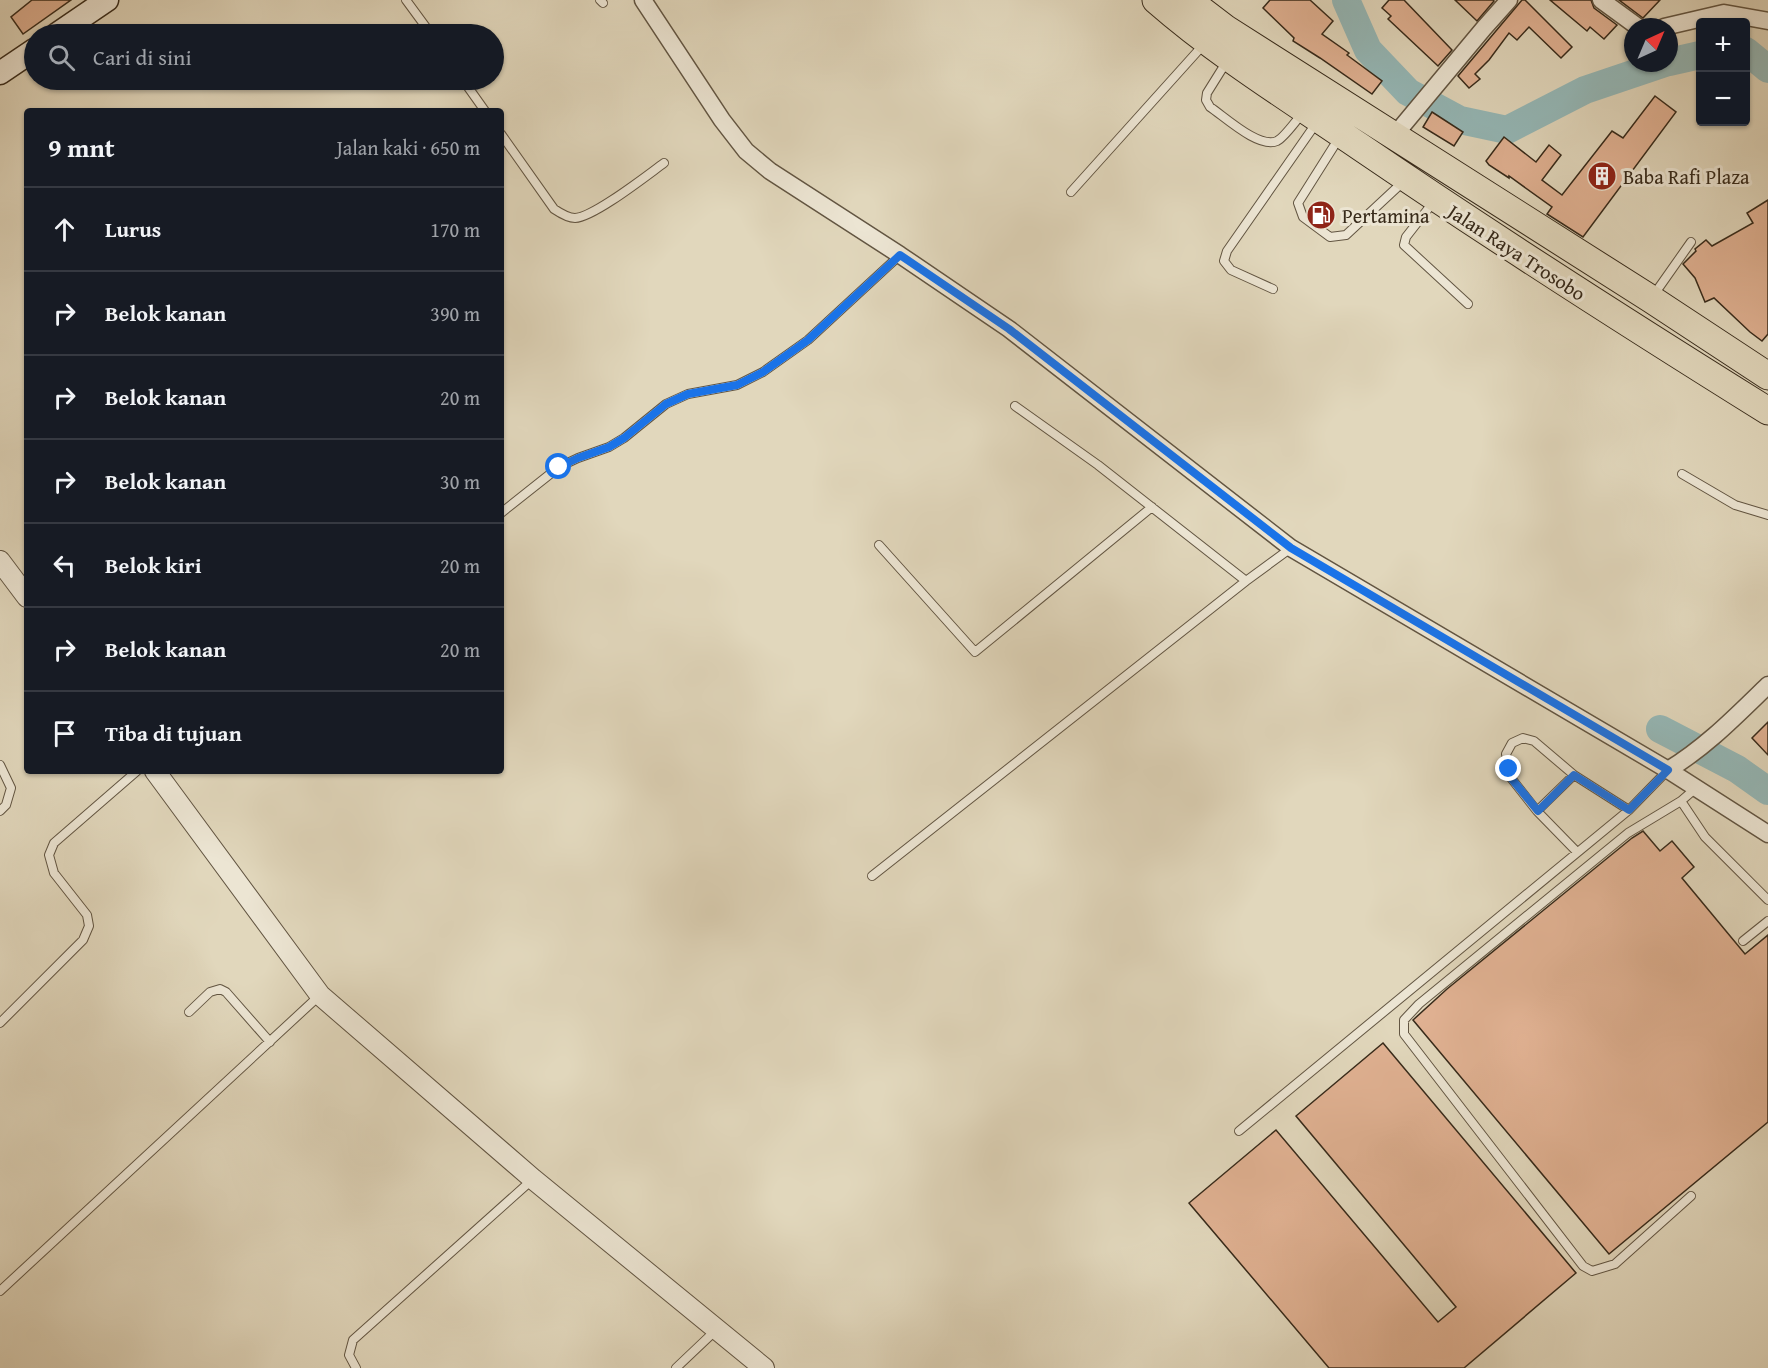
<!DOCTYPE html>
<html lang="id">
<head>
<meta charset="utf-8">
<style>
  body { margin:0; font-family:"Gentium Book Plus",serif; background:#242831; color:#f1f3f6 }
  .controls { position:absolute; right:18px; top:18px; display:grid; overflow:hidden; border-radius:6px; box-shadow:0 2px 4px #0004 }
  .controls button { width:54px; height:54px; display:grid; place-items:center; padding:0; border:0; border-bottom:2px solid #363941; background:#171b24; color:#f1f3f6; font:30px sans-serif }
  .compass { position:absolute; left:1624px; top:18px; width:54px; height:54px; border-radius:50%; background:#171b24; box-shadow:0 2px 4px #0004; rotate:44deg }
  .stop { position:absolute; width:18px; height:18px; margin:-14px; border:4px solid #1a73e8; border-radius:50%; background:#fff }
  .stop.end { background:#1a73e8; border-color:#fff; box-shadow:0 2px 6px #0008 }
  .list { margin:0; padding:0; list-style:none }
  h2 { display:flex; justify-content:space-between; align-items:center; height:78px; margin:0; padding:0 24px; font-size:26px }
  h2 small { font-size:20px; font-weight:400; color:#9ea1a6 }
  .list li { display:grid; grid-template-columns:39px 1fr auto; gap:18px; align-items:center; box-sizing:border-box; height:84px; padding:0 24px; border-top:2px solid #363941 }
  .list b { display:block; font-size:22px; white-space:nowrap }
  .list em { font-size:20px; font-style:normal; color:#9ea1a6 }
  .icon { flex:none; width:33px; height:33px; fill:none; stroke:currentColor; stroke-width:2; stroke-linecap:round; stroke-linejoin:round }
  .map { position:relative; flex:none; width:1768px; height:1368px; overflow:hidden }
  .search { position:absolute; background:#171b24; box-shadow:0 2px 4px #0004; left:24px; top:24px; width:480px; height:66px; display:flex; align-items:center; gap:15px; box-sizing:border-box; padding:0 21px; border-radius:33px; color:#9ea1a6; font-size:22px }
  .panel { position:absolute; background:#171b24; box-shadow:0 2px 4px #0004; left:24px; top:108px; width:480px; height:666px; border-radius:6px }
  .map>svg:first-child { display:block }
  .lines { fill:none; stroke-linecap:round; stroke-linejoin:round }
  .river { stroke:#95b8b7; stroke-width:28 }
  .building { fill:#e0b192; stroke:#372a1a; stroke-width:1.5 }
  .service-casing { stroke:#625542; stroke-width:10 }
  .minor-casing { stroke:#625542; stroke-width:19 }
  .tertiary-casing { stroke:#625542; stroke-width:22 }
  .secondary-casing { stroke:#372a1a; stroke-width:25 }
  .trunk-casing { stroke:#372a1a; stroke-width:29 }
  .service { stroke:#ece5d3; stroke-width:8 }
  .minor { stroke:#ece5d3; stroke-width:16 }
  .tertiary { stroke:#ece5d3; stroke-width:20 }
  .secondary { stroke:#ece5d3; stroke-width:22 }
  .trunk { stroke:#e1d7bc; stroke-width:27 }
  .route { stroke:#1a73e8; stroke-width:8 }
  .labels { text-anchor:middle; dominant-baseline:central; stroke-width:6; stroke-linejoin:round; paint-order:stroke }
  .poi-label { font-size:20px; fill:#372a1a; stroke:#ece5d3; text-anchor:start }
  .street-label { font-size:20px; fill:#372a1a; stroke:#ece5d3 }
</style>
</head>
<body>
<div class="map">
<svg width="1768" height="1368" viewBox="0 0 1768 1368">
  <rect width="100%" height="100%" fill="#e1d7bc"/>
  <filter id="stains"><feTurbulence type="fractalNoise" baseFrequency=".00333" numOctaves="4"/><feColorMatrix values="0 0 0 0 .2 0 0 0 0 .09 0 0 0 0 .02 0 0 0 .5 -.17"/></filter>
  <radialGradient id="worn" r=".72"><stop offset=".6" stop-color="#630" stop-opacity="0"/><stop offset="1" stop-color="#630" stop-opacity=".3"/></radialGradient>
  <g class="lines">
    <path class="river" d="M1346 0 1368 50 1408 92 1460 120 1507 130 1585 90 1665 63
      M1746 51 1768 69
      M1669 62 1700 55
      M1660 729 1737 769 1768 791"/>
  </g>
  <path class="building" d="M32 0H71L23 34 11 17Z
    M1270 0H1310L1333 21 1322 34 1349 53 1347 55 1382 81 1372 94 1320 58 1293 41 1294 38 1263 8Z
    M1389 0H1404L1452 50 1438 66 1388 19 1391 16 1382 8Z
    M1455 0H1493L1494 1 1477 21Z
    M1522 0H1525L1572 47 1561 58 1529 27 1517 40 1509 33 1489 60 1475 74 1480 79 1469 88 1458 76Z
    M1550 0H1591L1594 8 1617 25 1604 39 1590 27 1587 31Z
    M1619 0H1660L1643 18Z
    M1655 96 1676 112 1583 237 1547 214 1552 207 1509 176V178L1489 165 1486 161 1504 137 1536 162 1549 145 1561 155 1542 180 1562 195 1612 131 1623 138Z
    M1432 112 1463 132 1454 146 1423 127Z
    M1768 200V334L1762 341 1750 332 1714 298 1705 302 1695 278 1683 264 1696 251 1695 249 1706 240 1712 246 1753 223 1747 213Z
    M1768 722V755L1752 738Z
    M1643 831 1660 851 1672 841 1694 867 1682 878 1745 954 1768 935V1122L1609 1254 1413 1020 1447 989 1632 838Z
    M1383 1043 1576 1273 1464 1368H1329L1189 1203 1276 1130 1438 1322 1456 1307 1296 1116Z"/>
  <g class="lines">
    <g class="service-casing">
      <path id="service" d="M406 0 431 34
        M600 0 603 3
        M1227 61 1207 93 1206 100 1210 107C1225 117 1259 149 1277 141 1285 137 1296 120 1303 113
        M463 80 485 111
        M501 134 554 209C560 213 568 218 575 218 594 217 646 176 664 163
        M1339 138 1298 203 1303 217 1330 237 1346 235 1404 181
        M1071 192 1205 43
        M1435 200 1406 237 1404 245 1468 304
        M1273 289 1231 270 1224 261 1227 251 1317 122
        M1653 296 1691 242
        M1015 406 1098 465 1246 581 1291 548
        M1682 474 1735 505 1768 515
        M501 513 559 467 578 458 609 447 624 438 666 404 688 394 737 385 763 372 808 340 900 255
        M879 545 975 652 1152 507
        M0 765 11 788 6 805 0 811
        M1696 788 1681 801 1705 837 1768 900
        M1681 801 1628 833 1419 1004 1404 1020V1034L1583 1266 1592 1271 1615 1264 1691 1196
        M1537 811 1574 775
        M1577 852 1537 811 1511 778 1506 754 1512 743 1523 738 1534 741 1574 775 1629 810
        M872 876 1246 581
        M1743 941 1768 921
        M189 1012 210 992 220 989 226 992 270 1042
        M0 1023 83 940 89 926 87 915 54 873 49 855 54 843 137 771
        M1239 1131 1629 810 1668 770
        M0 1291 320 995
        M356 1368 349 1355 353 1340 533 1179
        M676 1368 716 1330"/>
    </g>
    <g class="minor-casing">
      <path id="minor" d="M643 0 722 120 746 151 770 171 900 255 1009 329 1291 548 1668 770 1768 834
        M1601 0 1638 27
        M1664 27 1724 13 1768 21
        M1394 136 1484 28 1509 0
        M1668 770C1706 747 1736 716 1768 685"/>
    </g>
    <g class="tertiary-casing">
      <path id="tertiary" d="M0 561 27 597
        M155 771 320 995 533 1179 764 1368"/>
    </g>
    <g class="secondary-casing">
      <path id="secondary" d="M57 34 107 0
        M0 73 34 50"/>
    </g>
    <g class="trunk-casing">
      <path id="trunk" d="M1156 0C1219 55 1290 99 1359 146 1494 238 1630 325 1768 411
        M1188 0 1226 29 1651 299 1768 376"/>
    </g>
    <use href="#service" class="service"/>
    <use href="#minor" class="minor"/>
    <use href="#tertiary" class="tertiary"/>
    <use href="#secondary" class="secondary"/>
    <use href="#trunk" class="trunk"/>
  </g>
  <g class="lines">
    <path class="route" d="M559 467 578 458 609 447 624 438 666 404 688 394 737 385 763 372 808 340 900 255 1009 329 1291 548 1668 770 1629 810 1574 775 1538 811 1511 778 1509 769"/>
  </g>
  <defs>
    <g id="building-disc" transform="scale(1.5)"><circle r="9.5" fill="#8f2418" stroke="#ece5d3"/><path d="M-4-6H4V6H1V3H-1V6H-4ZM-2.5-4.3h1.7v1.8h-1.7ZM.8-4.3h1.7v1.8H.8ZM-2.5-1h1.7V.8h-1.7ZM.8-1h1.7V.8H.8Z" fill="#fff"/></g>
    <g id="fuel-disc" transform="scale(1.5)"><circle r="9.5" fill="#8f2418" stroke="#ece5d3"/><path d="M-5.5-6h7V0h2V4h1.3V-2.5L3-4.5l.8-.8L6-3V5H2.5V1h-1V6h-7ZM-4.2-4.7v3.2H.2V-4.7Z" fill="#fff"/></g>
  </defs>
  <g fill-rule="evenodd">
    <use href="#building-disc" x="1602" y="176"/>
    <use href="#fuel-disc" x="1321" y="215"/>
  </g>
  <g class="labels">
    <g class="poi-label">
      <text x="1623" y="176">Baba Rafi Plaza</text>
      <text x="1342" y="215">Pertamina</text>
    </g>
    <g class="street-label">
      <text transform="translate(1517 252) rotate(33)">Jalan Raya Trosobo</text>
    </g>
  </g>
  <rect width="100%" height="100%" filter="url(#stains)"/>
  <rect width="100%" height="100%" fill="url(#worn)"/>
</svg>
<div class="controls">
<button>+</button>
<button>−</button>
</div>
<svg class="compass" viewBox="-18 -18 36 36"><path d="M0-13l5 13h-10z" fill="#e53935"/><path d="M0 13l5-13h-10z" fill="#9ea1a6"/></svg>
<div class="stop" style="left:559px;top:467px"></div>
<div class="stop end" style="left:1509px;top:769px"></div>
<div class="search"><svg class="icon" aria-label="search" viewBox="0 0 24 24"><circle cx="10" cy="10" r="6"/><path d="M15 15l6 6"/></svg>Cari di sini</div>
<section class="panel">
<h2>9 mnt<small>Jalan kaki · 650 m</small></h2>
<ul class="list">
<li><svg class="icon" aria-label="ahead" viewBox="0 0 24 24"><path d="M12 20V5M6 11l6-6 6 6"/></svg><div><b>Lurus</b></div><em>170 m</em></li>
<li><svg class="icon" aria-label="right" viewBox="0 0 24 24"><path d="M7 20v-9h11M14 6l5 5-5 5"/></svg><div><b>Belok kanan</b></div><em>390 m</em></li>
<li><svg class="icon" aria-label="right" viewBox="0 0 24 24"><path d="M7 20v-9h11M14 6l5 5-5 5"/></svg><div><b>Belok kanan</b></div><em>20 m</em></li>
<li><svg class="icon" aria-label="right" viewBox="0 0 24 24"><path d="M7 20v-9h11M14 6l5 5-5 5"/></svg><div><b>Belok kanan</b></div><em>30 m</em></li>
<li><svg class="icon" aria-label="left" viewBox="0 0 24 24"><path d="M17 20v-9H6M10 6l-5 5 5 5"/></svg><div><b>Belok kiri</b></div><em>20 m</em></li>
<li><svg class="icon" aria-label="right" viewBox="0 0 24 24"><path d="M7 20v-9h11M14 6l5 5-5 5"/></svg><div><b>Belok kanan</b></div><em>20 m</em></li>
<li><svg class="icon" aria-label="arrive" viewBox="0 0 24 24"><path d="M6 21V4h12l-3 4 3 4H6"/></svg><div><b>Tiba di tujuan</b></div></li>
</ul>
</section>
</div>
</body>
</html>
